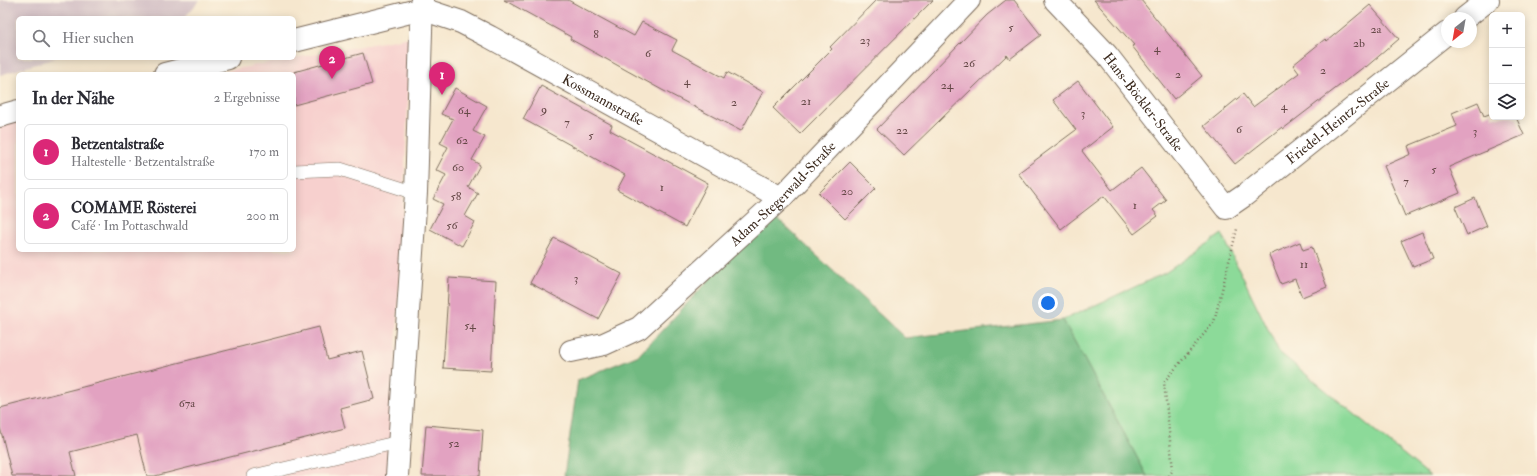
<!DOCTYPE html>
<html lang="de">
<head>
<meta charset="utf-8">
<style>
  body { margin:0; font-family:"IM FELL Double Pica",serif; background:#f2f2f3; color:#2b2b33 }
  .controls { position:absolute; right:12px; top:12px; display:grid; overflow:hidden; border-radius:6px; box-shadow:0 2px 10px #0003 }
  .controls button { width:36px; height:36px; display:grid; place-items:center; padding:0; border:0; border-bottom:1px solid #e1e1e2; background:#fff; color:#2b2b33; font:20px sans-serif }
  .compass { position:absolute; left:1441px; top:12px; width:36px; height:36px; border-radius:50%; background:#fff; box-shadow:0 2px 10px #0003; rotate:211deg }
  .you { position:absolute; left:1048px; top:303px; width:14px; height:14px; margin:-10px; border:3px solid #fff; border-radius:50%; background:#1a73e8; box-shadow:0 0 0 6px #1a73e833 }
  .badge { display:grid; place-items:center; width:26px; height:26px; border-radius:50%; background:#db2777; color:#fff; font-size:13px; font-weight:700 }
  .pin { position:absolute; translate:-50% -33px; filter:drop-shadow(0 1px 2px #0008) }
  .pin::after { content:''; position:absolute; top:21px; width:14px; height:12px; background:inherit; clip-path:polygon(0 0,100% 0,50% 100%) }
  .list { margin:0; padding:0; list-style:none }
  h2 { display:flex; justify-content:space-between; align-items:center; height:52px; margin:0; padding:0 16px; font-size:17px }
  h2 small { font-size:13px; font-weight:400; color:#7c7c81 }
  .list li { display:grid; grid-template-columns:26px 1fr auto; gap:12px; align-items:center; box-sizing:border-box; height:56px; margin:0 8px 8px; padding:0 8px; border:1px solid #e1e1e2; border-radius:6px }
  .list b { display:block; font-size:15px; white-space:nowrap }
  .list p { margin:0; font-size:13px; white-space:nowrap; color:#7c7c81 }
  .list em { font-size:13px; font-style:normal; color:#7c7c81 }
  .icon { flex:none; width:22px; height:22px; fill:none; stroke:currentColor; stroke-width:2; stroke-linecap:round; stroke-linejoin:round }
  .map { position:relative; flex:none; width:1537px; height:476px; overflow:hidden }
  .search { position:absolute; background:#fff; box-shadow:0 2px 10px #0003; left:16px; top:16px; width:280px; height:44px; display:flex; align-items:center; gap:10px; box-sizing:border-box; padding:0 14px; border-radius:6px; color:#7c7c81; font-size:15px }
  .panel { position:absolute; background:#fff; box-shadow:0 2px 10px #0003; left:16px; top:72px; width:280px; height:180px; border-radius:6px }
  .map>svg:first-child { display:block }
  .built { fill:#f7d0ce }
  .industrial { fill:#d2bec4 }
  .green { fill:#8cda99; stroke:#64825c }
  .forest { fill:#71ba81; stroke:#567250 }
  .building { fill:#e2a2c1 }
  .lines { fill:none; stroke-linecap:round; stroke-linejoin:round }
  .lane-casing { stroke:#7c6c5c; stroke-width:14 }
  .street-casing { stroke:#7c6c5c; stroke-width:24 }
  .path { stroke:#7c6c5c; stroke-width:2.5; stroke-dasharray:1 3; stroke-linecap:butt }
  .lane { stroke:#fff; stroke-width:13 }
  .street { stroke:#fff; stroke-width:22 }
  .labels { text-anchor:middle; dominant-baseline:central; stroke-width:3; stroke-linejoin:round; paint-order:stroke }
  .number-label { font-size:12px; fill:#654847 }
  .street-label { font-size:14px; fill:#3b2a1e; stroke:#fcf5e5 }
</style>
</head>
<body>
<div class="map">
<svg width="1537" height="476" viewBox="0 0 1537 476">
  <rect width="100%" height="100%" fill="#fcf5e5"/>
  <filter id="ink" filterUnits="userSpaceOnUse"><feTurbulence type="fractalNoise" baseFrequency=".025" numOctaves="2"/><feDisplacementMap in="SourceGraphic" scale="8" xChannelSelector="R" yChannelSelector="G"/><feConvolveMatrix kernelMatrix="1 2 1 2 8 2 1 2 1" color-interpolation-filters="sRGB"/></filter>
  <filter id="wash" filterUnits="userSpaceOnUse"><feTurbulence type="fractalNoise" baseFrequency=".012" numOctaves="4" result="noise"/><feDisplacementMap in="SourceGraphic" scale="16" xChannelSelector="R" yChannelSelector="G"/><feGaussianBlur stdDeviation="0.9" result="paint"/><feColorMatrix in="noise" values="0 0 0 0 0 0 0 0 0 0 0 0 0 0 0 0 0 1.4 0 .05"/><feComposite in="paint" operator="in"/></filter>
  <g filter="url(#wash)">
    <rect width="100%" height="100%" fill="#f6e7ce"/>
    <path class="built" d="M411 37 390 476H0V115L18 111V250H294V74H208Z"/>
    <path class="industrial" d="M0 0H200L184 18H18V58H56L0 75Z"/>
    <path class="green" d="M1222 234 1279 352 1430 476H1147L1063 320 1165 273Z"/>
    <path class="forest" d="M771 213 905 338 1063 320 1147 476H564L578 380 639 355Z"/>
    <g id="blocks">
      <path class="building" d="M504 0H568L634 36 642 22 677 40 672 50 724 78 727 72 763 92 741 131 662 90 570 39 571 37Z
        M876 0H933L800 134 773 108 832 49 830 47Z
        M1006 0H1014L1041 35 1010 59 1007 55 904 155 877 129 987 15Z
        M1094 0H1141L1202 76 1174 99 1132 46 1134 45Z
        M1370 5 1399 39 1366 67 1365 66 1283 129 1282 127 1235 164 1204 126 1243 94 1253 107 1299 73 1293 65 1325 39 1327 41Z
        M363 53 372 84 294 105V72Z
        M1078 81 1113 127 1082 151 1112 190 1141 168 1166 200 1153 210 1158 216 1134 234 1104 196 1061 229 1018 173 1076 130 1053 100Z
        M541 86 612 125 610 130 708 183 685 227 617 190 625 175 523 119Z
        M455 88 487 106 473 131 485 137 472 160 480 165 468 187 478 193 465 216 475 222 462 246 430 229 443 204 433 199 446 175 436 170 448 147 440 143 453 119 441 114Z
        M1478 102 1484 116 1492 113V117H1516L1524 135 1449 167 1460 193 1405 216 1384 166 1411 154 1408 146 1457 126 1452 113Z
        M850 162 876 188 845 219 819 193Z
        M1475 198 1487 226 1467 235 1455 207Z
        M1422 232 1433 259 1413 267 1401 241Z
        M554 238 622 274 598 319 530 283Z
        M1300 242 1303 250 1312 247 1327 287 1302 297 1295 279 1281 284 1269 255Z
        M449 278 496 281 491 371 443 368Z
        M319 327 327 360 362 351 374 399 340 408 345 428 155 476H147L137 435 70 452 76 476H12L0 427V408Z
        M426 425 483 430 480 476H422Z"/>
    </g>
  </g>
  <g filter="url(#ink)">
    <use href="#blocks" fill-opacity="0" stroke="#7c6c5c" stroke-width="1"/>
    <g class="lines">
      <g class="lane-casing">
        <path id="lane" d="M294 171 340 169 416 193
          M253 476 399 442"/>
      </g>
      <g class="street-casing">
        <g id="street">
          <path id="s1" d="M1055 0 1107 55 1226 208 1245 195 1447 33"/>
          <path id="s2" d="M422 9 461 22 490 37 781 198"/>
          <path d="M1465 18 1488 0"/>
          <path d="M294 41 422 9"/>
          <path d="M165 74 228 58"/>
          <path d="M0 116 18 111"/>
          <path id="s3" d="M571 351 604 344 639 328 781 198 969 0"/>
          <path d="M397 476 416 193 422 0"/>
        </g>
      </g>
      <path class="path" d="M1169 476 1173 470 1164 382 1214 322 1237 229"/>
      <use href="#lane" class="lane"/>
      <use href="#street" class="street"/>
    </g>
  </g>
  <g class="labels">
    <g class="number-label">
      <text x="1011" y="27">5</text>
      <text x="1376" y="29">2a</text>
      <text x="596" y="34">8</text>
      <text x="865" y="40">23</text>
      <text x="1359" y="43">2b</text>
      <text x="1157" y="48">4</text>
      <text x="648" y="53">6</text>
      <text x="969" y="63">26</text>
      <text x="1323" y="70">2</text>
      <text x="1178" y="74">2</text>
      <text x="687" y="81">4</text>
      <text x="947" y="85">24</text>
      <text x="806" y="101">21</text>
      <text x="734" y="102">2</text>
      <text x="1284" y="106">4</text>
      <text x="544" y="109">9</text>
      <text x="464" y="110">64</text>
      <text x="1083" y="113">3</text>
      <text x="567" y="122">7</text>
      <text x="1239" y="129">6</text>
      <text x="902" y="130">22</text>
      <text x="1475" y="131">3</text>
      <text x="591" y="135">5</text>
      <text x="462" y="140">62</text>
      <text x="458" y="167">60</text>
      <text x="1434" y="169">5</text>
      <text x="1406" y="181">7</text>
      <text x="662" y="187">1</text>
      <text x="847" y="191">20</text>
      <text x="456" y="196">58</text>
      <text x="1135" y="205">1</text>
      <text x="452" y="225">56</text>
      <text x="1304" y="264">11</text>
      <text x="576" y="278">3</text>
      <text x="470" y="325">54</text>
      <text x="187" y="403">67a</text>
      <text x="454" y="443">52</text>
    </g>
    <g class="street-label">
      <text stroke="none"><textPath href="#s2" startOffset="203">Kossmannstraße</textPath></text>
      <text stroke="none"><textPath href="#s1" startOffset="135">Hans-Böckler-Straße</textPath></text>
      <text stroke="none"><textPath href="#s1" startOffset="411">Friedel-Heintz-Straße</textPath></text>
      <text stroke="none"><textPath href="#s3" startOffset="269">Adam-Stegerwald-Straße</textPath></text>
    </g>
  </g>
</svg>
<div class="controls">
<button>+</button>
<button>−</button>
<button><svg class="icon" aria-label="layers" viewBox="0 0 24 24"><path d="M12 4l9 5-9 5-9-5zM3 14l9 5 9-5"/></svg></button>
</div>
<svg class="compass" viewBox="-18 -18 36 36"><path d="M0-13l5 13h-10z" fill="#e53935"/><path d="M0 13l5-13h-10z" fill="#7c7c81"/></svg>
<div class="you"></div>
<div class="pin badge" style="left:442px;top:95px">1</div>
<div class="pin badge" style="left:332px;top:79px">2</div>
<div class="search"><svg class="icon" aria-label="search" viewBox="0 0 24 24"><circle cx="10" cy="10" r="6"/><path d="M15 15l6 6"/></svg>Hier suchen</div>
<section class="panel">
<h2>In der Nähe<small>2 Ergebnisse</small></h2>
<ul class="list">
<li><span class="badge">1</span><div><b>Betzentalstraße</b><p>Haltestelle · Betzentalstraße</p></div><em>170 m</em></li>
<li><span class="badge">2</span><div><b>COMAME Rösterei</b><p>Café · Im Pottaschwald</p></div><em>200 m</em></li>
</ul>
</section>
</div>
</body>
</html>
